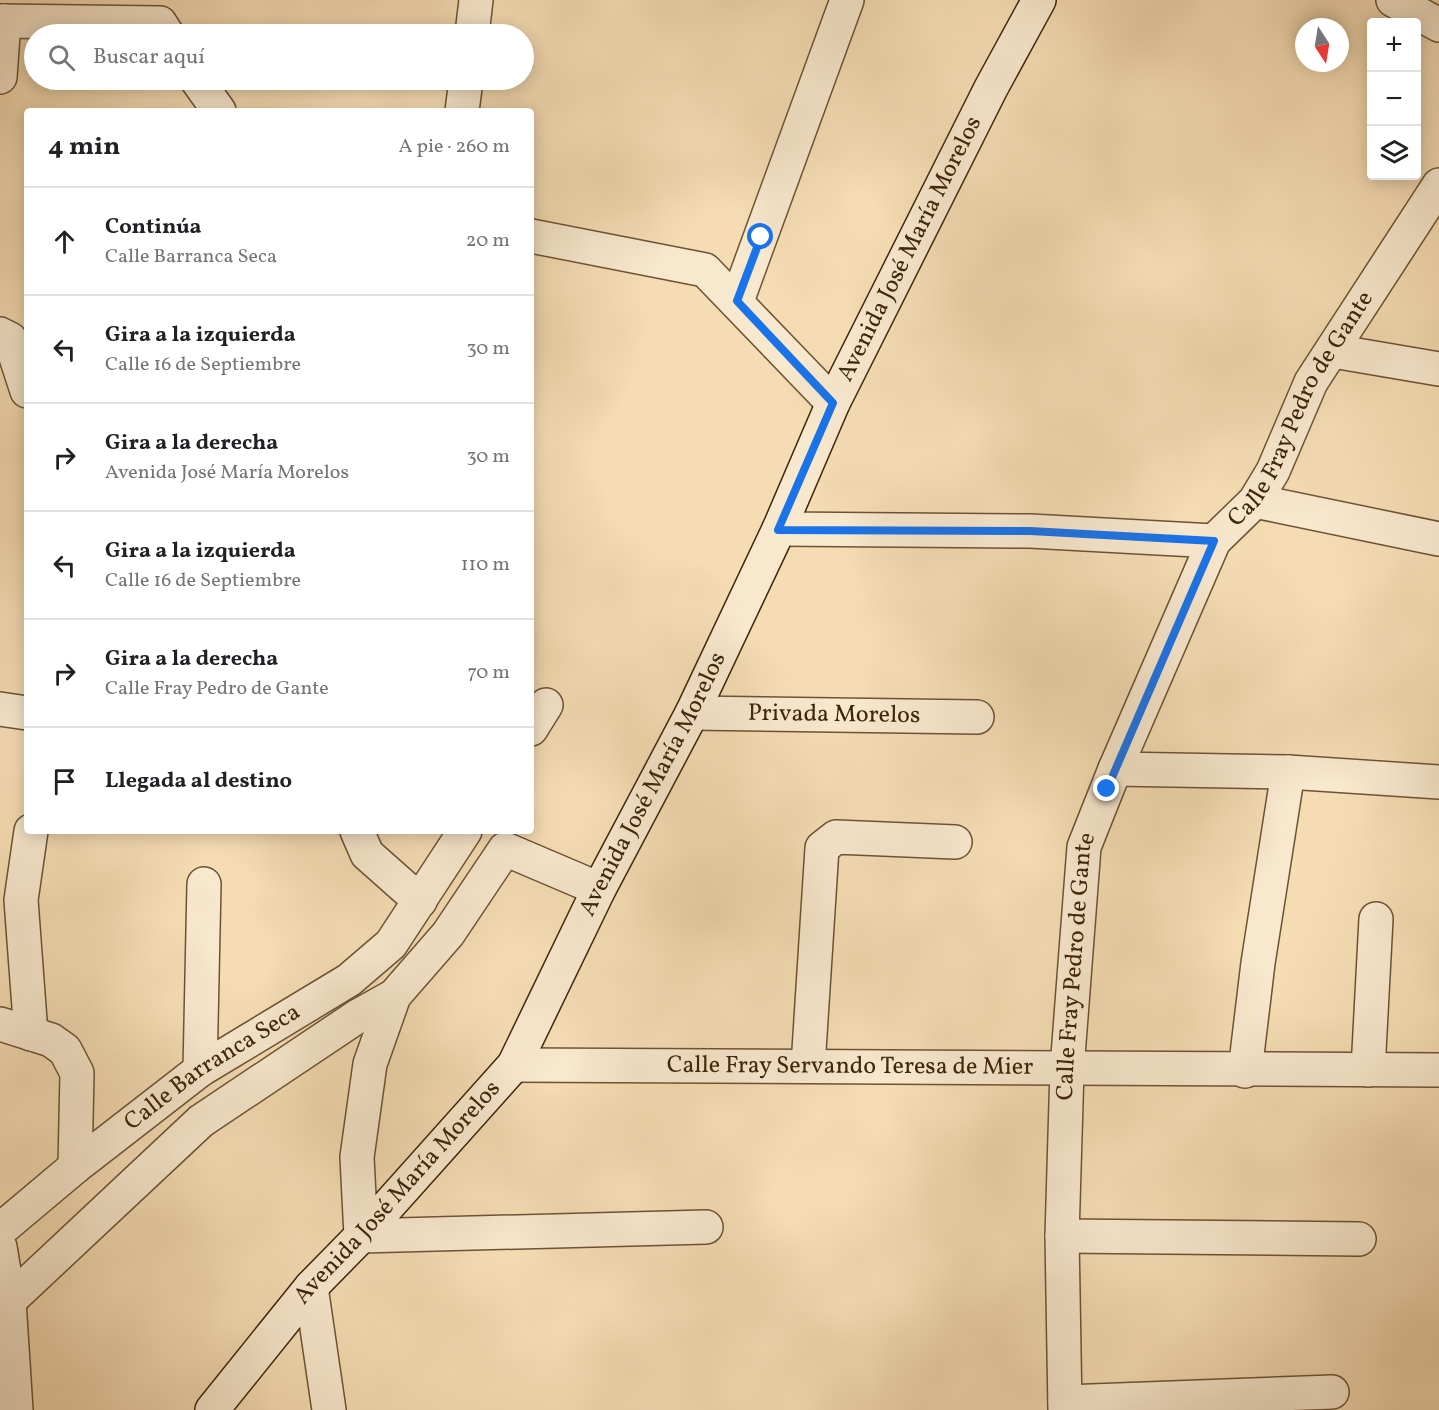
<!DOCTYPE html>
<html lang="es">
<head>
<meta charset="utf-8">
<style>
  body { margin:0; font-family:Vollkorn,serif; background:#f2f2f2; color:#202124 }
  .controls { position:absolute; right:18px; top:18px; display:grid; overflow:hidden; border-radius:6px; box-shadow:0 3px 15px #0003 }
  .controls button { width:54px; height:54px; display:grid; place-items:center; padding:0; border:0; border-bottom:2px solid #e0e0e0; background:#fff; color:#202124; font:30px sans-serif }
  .compass { position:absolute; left:1295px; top:18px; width:54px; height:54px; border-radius:50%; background:#fff; box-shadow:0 3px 15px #0003; rotate:168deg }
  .stop { position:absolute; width:18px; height:18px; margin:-14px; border:4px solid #1a73e8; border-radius:50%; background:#fff }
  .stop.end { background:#1a73e8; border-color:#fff; box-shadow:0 2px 6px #0008 }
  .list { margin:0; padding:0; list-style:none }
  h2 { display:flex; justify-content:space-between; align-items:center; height:78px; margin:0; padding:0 24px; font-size:26px }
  h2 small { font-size:20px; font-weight:400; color:#757577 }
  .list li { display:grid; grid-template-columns:39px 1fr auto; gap:18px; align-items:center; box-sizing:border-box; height:108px; padding:0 24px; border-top:2px solid #e0e0e0 }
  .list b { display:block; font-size:22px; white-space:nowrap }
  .list p { margin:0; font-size:20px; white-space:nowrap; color:#757577 }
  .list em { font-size:20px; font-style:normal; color:#757577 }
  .icon { flex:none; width:33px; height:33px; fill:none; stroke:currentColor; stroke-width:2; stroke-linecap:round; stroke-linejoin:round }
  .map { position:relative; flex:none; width:1439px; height:1410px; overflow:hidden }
  .search { position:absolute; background:#fff; box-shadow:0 3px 15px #0003; left:24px; top:24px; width:510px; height:66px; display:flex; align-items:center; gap:15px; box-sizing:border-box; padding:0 21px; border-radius:33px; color:#757577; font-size:22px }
  .panel { position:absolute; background:#fff; box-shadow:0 3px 15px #0003; left:24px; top:108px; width:510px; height:726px; border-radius:6px }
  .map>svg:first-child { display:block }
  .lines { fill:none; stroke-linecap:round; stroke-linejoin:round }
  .street-casing { stroke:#6c5334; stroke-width:36 }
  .secondary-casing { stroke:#3e2509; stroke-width:36 }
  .street { stroke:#f8e8ce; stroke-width:33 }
  .secondary { stroke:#f8e8ce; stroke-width:33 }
  .route { stroke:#1a73e8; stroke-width:8 }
  .labels { text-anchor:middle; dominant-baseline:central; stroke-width:4.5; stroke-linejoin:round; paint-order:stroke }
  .street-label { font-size:24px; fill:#3e2509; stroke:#f8e8ce }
</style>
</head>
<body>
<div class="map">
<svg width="1439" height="1410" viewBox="0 0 1439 1410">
  <rect width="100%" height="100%" fill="#f5dcb3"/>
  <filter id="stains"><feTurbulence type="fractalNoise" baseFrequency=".00333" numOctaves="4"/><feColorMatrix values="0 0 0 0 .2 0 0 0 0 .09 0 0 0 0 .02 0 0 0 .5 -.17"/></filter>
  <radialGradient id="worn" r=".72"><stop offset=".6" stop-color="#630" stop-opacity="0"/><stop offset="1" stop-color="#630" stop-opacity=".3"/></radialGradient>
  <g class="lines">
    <g class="street-casing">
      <g id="street">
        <path d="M1393 0 1439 25"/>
        <path d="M0 21 160 23 167 34"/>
        <path d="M472 34 476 0"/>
        <path d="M0 77 4 21"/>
        <path d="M197 80 219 111"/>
        <path d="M462 111 466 80"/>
        <path d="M531 236 705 270 833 403"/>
        <path d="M737 301 847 0"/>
        <path d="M0 334 10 339 27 391"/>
        <path d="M1333 351 1439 369"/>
        <path d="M1255 501 1439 539"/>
        <path d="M779 529 1030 531 1214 541"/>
        <path d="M0 709 27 713"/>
        <path id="s1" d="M692 713 977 717"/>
        <path d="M531 729 546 705"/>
        <path d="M1115 769 1288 772 1439 782"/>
        <path d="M31 831 21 900 31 1034"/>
        <path d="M357 831 367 854 420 901"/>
        <path d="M394 996 370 1064 357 1157 361 1236 706 1227"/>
        <path d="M0 1024 51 1040 65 1050 77 1073 75 1167"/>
        <path id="s2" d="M514 1065 1439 1070"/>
        <path d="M808 1066 822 848 836 837 955 842"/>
        <path d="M200 1070 204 884"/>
        <path d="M1368 1070 1376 919"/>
        <path d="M1245 1071 1258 963 1288 772"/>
        <path id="s3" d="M0 1230 75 1167 200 1070 349 980 391 944 465 831"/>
        <path d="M1062 1236 1359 1239"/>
        <path d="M0 1247 9 1301 16 1410"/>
        <path d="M311 1287 329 1410"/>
        <path d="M9 1301 201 1121 358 1016 394 996 448 934 505 849 599 889"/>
        <path d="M1065 1402 1332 1392"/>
        <path id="s4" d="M1065 1410 1062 1236 1067 1069 1084 847 1115 769 1214 541 1255 501 1273 471 1311 382 1439 185"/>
      </g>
    </g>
    <g class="secondary-casing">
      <g id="secondary">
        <path id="s5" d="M212 1410 311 1287 361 1236 514 1065 599 889 692 713 779 529 833 403 991 88 1039 0"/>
      </g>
    </g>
    <use href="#street" class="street"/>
    <use href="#secondary" class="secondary"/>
  </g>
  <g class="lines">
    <path class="route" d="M761 237 737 301 833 403 778 530 1030 531 1214 541 1107 789"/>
  </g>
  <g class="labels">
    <g class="street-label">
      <text stroke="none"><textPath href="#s5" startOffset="1366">Avenida José María Morelos</textPath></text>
      <text stroke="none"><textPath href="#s4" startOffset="1056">Calle Fray Pedro de Gante</textPath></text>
      <text stroke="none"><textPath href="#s1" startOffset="142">Privada Morelos</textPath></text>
      <text stroke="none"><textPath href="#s5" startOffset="772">Avenida José María Morelos</textPath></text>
      <text stroke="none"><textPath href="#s4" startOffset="444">Calle Fray Pedro de Gante</textPath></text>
      <text stroke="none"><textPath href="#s2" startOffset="336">Calle Fray Servando Teresa de Mier</textPath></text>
      <text stroke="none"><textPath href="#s3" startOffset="268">Calle Barranca Seca</textPath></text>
      <text stroke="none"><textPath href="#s5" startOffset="286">Avenida José María Morelos</textPath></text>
    </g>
  </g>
  <rect width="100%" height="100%" filter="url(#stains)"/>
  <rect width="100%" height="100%" fill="url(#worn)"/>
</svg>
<div class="controls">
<button>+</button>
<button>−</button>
<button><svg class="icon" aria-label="layers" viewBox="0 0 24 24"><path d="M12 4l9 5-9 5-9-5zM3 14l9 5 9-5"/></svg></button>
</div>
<svg class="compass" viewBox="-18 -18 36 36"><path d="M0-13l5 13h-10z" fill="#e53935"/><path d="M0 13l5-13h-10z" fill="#757577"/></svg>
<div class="stop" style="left:761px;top:237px"></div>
<div class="stop end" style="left:1107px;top:789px"></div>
<div class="search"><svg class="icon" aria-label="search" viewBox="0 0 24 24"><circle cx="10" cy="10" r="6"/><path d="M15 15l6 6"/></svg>Buscar aquí</div>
<section class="panel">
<h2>4 min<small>A pie · 260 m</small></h2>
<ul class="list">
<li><svg class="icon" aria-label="ahead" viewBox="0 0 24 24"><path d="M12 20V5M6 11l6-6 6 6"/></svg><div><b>Continúa</b><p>Calle Barranca Seca</p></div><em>20 m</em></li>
<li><svg class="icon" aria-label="left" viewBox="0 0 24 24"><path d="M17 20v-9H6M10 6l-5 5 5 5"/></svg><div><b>Gira a la izquierda</b><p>Calle 16 de Septiembre</p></div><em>30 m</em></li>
<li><svg class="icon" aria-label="right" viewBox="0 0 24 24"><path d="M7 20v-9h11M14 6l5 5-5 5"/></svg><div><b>Gira a la derecha</b><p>Avenida José María Morelos</p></div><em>30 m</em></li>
<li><svg class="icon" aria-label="left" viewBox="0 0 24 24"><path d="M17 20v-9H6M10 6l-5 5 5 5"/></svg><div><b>Gira a la izquierda</b><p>Calle 16 de Septiembre</p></div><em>110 m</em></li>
<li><svg class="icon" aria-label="right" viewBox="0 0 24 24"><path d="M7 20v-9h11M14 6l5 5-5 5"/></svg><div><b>Gira a la derecha</b><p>Calle Fray Pedro de Gante</p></div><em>70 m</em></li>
<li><svg class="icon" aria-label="arrive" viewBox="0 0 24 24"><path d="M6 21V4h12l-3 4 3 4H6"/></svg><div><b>Llegada al destino</b></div></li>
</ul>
</section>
</div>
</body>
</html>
